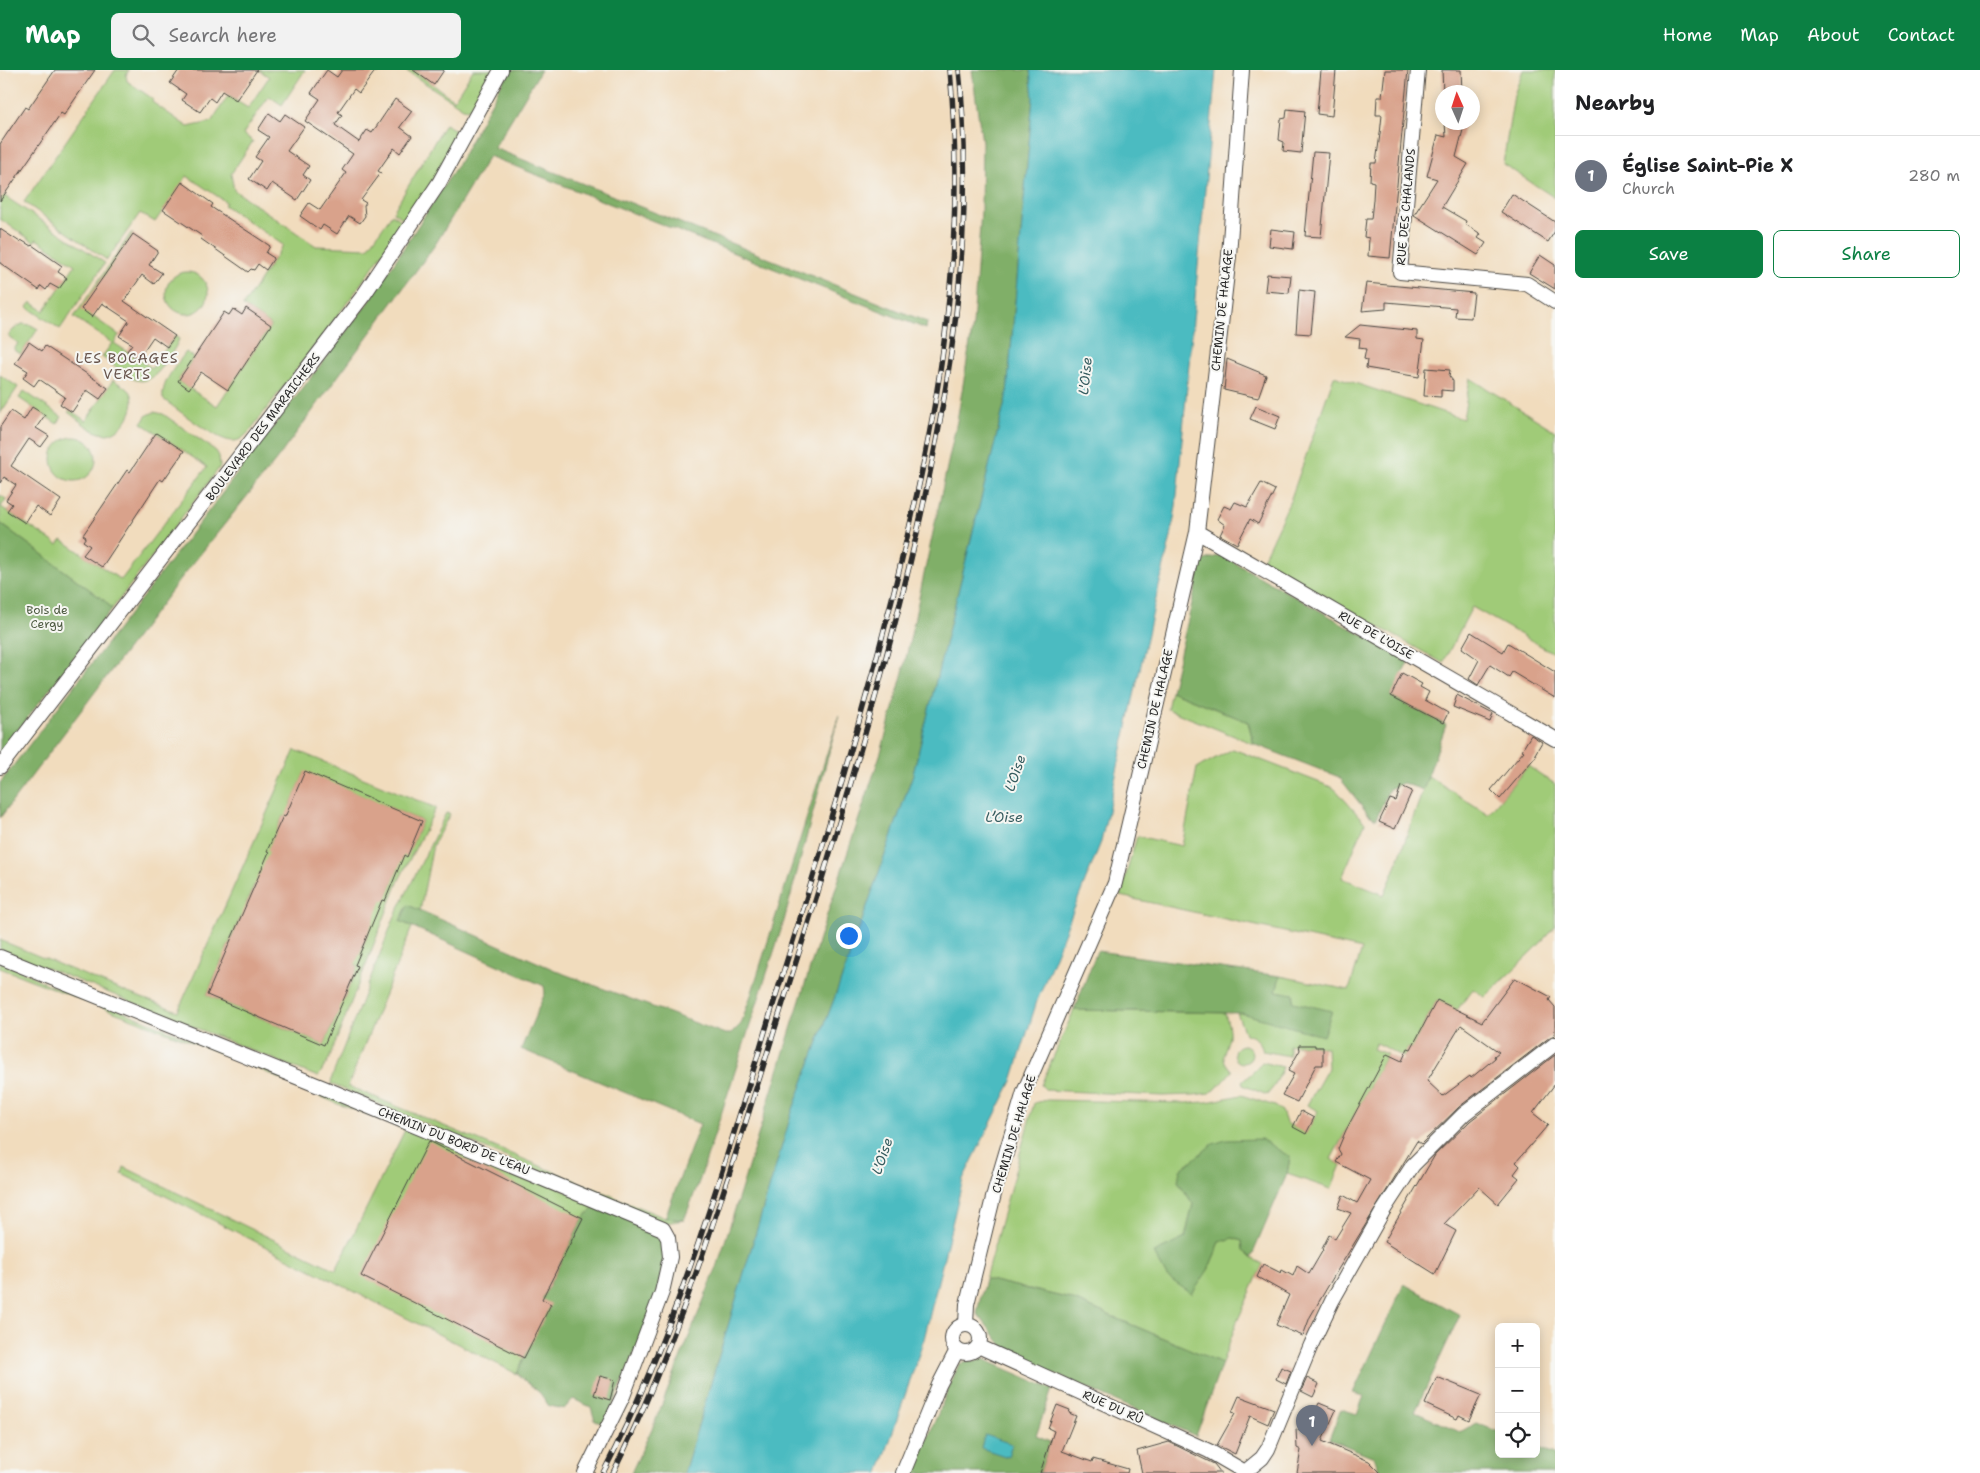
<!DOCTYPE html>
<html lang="en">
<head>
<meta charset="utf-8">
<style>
  body { margin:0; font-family:"Shantell Sans",sans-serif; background:#f2f2f2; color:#202124 }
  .controls { position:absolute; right:15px; bottom:15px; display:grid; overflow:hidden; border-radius:8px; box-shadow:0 2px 12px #0003 }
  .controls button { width:45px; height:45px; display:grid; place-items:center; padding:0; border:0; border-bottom:1px solid #e0e0e0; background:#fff; color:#202124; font:25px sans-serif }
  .compass { position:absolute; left:1435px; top:15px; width:45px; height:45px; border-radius:50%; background:#fff; box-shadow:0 2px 12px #0003; rotate:357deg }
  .you { position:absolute; left:848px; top:865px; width:18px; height:18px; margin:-12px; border:4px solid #fff; border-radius:50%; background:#1a73e8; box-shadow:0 0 0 8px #1a73e833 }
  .badge { display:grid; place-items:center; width:32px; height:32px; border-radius:50%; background:#0b8043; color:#fff; font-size:16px; font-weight:700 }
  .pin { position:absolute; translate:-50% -41px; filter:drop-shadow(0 1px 2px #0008) }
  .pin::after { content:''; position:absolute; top:26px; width:18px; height:15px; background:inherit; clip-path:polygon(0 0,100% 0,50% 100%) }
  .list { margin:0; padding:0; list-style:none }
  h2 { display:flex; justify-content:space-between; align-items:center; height:65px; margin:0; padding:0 20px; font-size:21px }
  h2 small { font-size:16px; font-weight:400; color:#757577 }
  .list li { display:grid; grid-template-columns:32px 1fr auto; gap:15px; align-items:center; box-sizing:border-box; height:80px; padding:0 20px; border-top:1px solid #e0e0e0 }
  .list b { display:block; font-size:19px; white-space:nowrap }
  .list p { margin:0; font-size:16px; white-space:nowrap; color:#757577 }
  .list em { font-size:16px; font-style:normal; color:#757577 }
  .actions { display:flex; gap:10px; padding:15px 20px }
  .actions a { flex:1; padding:11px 0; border:1px solid #0b8043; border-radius:8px; text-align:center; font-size:18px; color:#0b8043 }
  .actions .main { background:#0b8043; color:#fff }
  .icon { flex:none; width:28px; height:28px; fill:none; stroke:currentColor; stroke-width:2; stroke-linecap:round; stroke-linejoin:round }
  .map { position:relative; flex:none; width:1555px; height:1403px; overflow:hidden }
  header { display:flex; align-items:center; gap:30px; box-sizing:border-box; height:70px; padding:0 25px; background:#0b8043; color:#fff }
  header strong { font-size:24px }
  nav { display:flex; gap:28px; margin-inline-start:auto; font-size:18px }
  .search { width:350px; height:45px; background:#f2f2f2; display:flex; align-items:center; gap:12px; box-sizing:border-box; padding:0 18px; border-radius:8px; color:#757577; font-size:19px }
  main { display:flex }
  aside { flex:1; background:#fff }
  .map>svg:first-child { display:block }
  .green { fill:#a0cb78; stroke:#667b52; fill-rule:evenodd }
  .forest { fill:#80af68; stroke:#566d4a }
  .water { fill:#4cbbc1; stroke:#3c7376 }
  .building { fill:#d9a28b; fill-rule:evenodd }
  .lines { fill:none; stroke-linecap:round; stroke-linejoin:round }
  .street-casing { stroke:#494641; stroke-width:16 }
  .street { stroke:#fff; stroke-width:14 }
  .rail-casing { stroke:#2b2b2b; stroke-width:5.5 }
  .rail { stroke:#f6f6f2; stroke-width:4; stroke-dasharray:11; stroke-linecap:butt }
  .labels { text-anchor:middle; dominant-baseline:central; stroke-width:4; stroke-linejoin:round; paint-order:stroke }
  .street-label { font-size:12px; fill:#2b2b2b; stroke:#f6f6f2 }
  .park-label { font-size:12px; fill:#4e5b42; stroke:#f6f6f2 }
  .neighbourhood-label { font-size:14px; letter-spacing:1px; fill:#68554d; stroke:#f6f6f2 }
  .water-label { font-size:14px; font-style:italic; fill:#375d60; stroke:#f6f6f2 }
</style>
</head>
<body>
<header>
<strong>Map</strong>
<div class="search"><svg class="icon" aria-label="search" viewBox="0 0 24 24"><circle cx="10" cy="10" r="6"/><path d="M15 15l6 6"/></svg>Search here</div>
<nav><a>Home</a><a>Map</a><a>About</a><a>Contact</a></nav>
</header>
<main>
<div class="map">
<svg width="1555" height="1403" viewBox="0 0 1555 1403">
  <rect width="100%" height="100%" fill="#f6f6f2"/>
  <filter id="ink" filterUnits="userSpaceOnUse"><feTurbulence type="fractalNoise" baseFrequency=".02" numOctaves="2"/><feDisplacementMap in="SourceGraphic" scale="10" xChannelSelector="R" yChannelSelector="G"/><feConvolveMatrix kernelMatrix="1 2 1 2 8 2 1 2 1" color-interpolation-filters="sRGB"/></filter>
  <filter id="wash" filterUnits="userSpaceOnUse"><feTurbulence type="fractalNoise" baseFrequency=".0096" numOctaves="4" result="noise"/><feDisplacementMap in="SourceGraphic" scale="20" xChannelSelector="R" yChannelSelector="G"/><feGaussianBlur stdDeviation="1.12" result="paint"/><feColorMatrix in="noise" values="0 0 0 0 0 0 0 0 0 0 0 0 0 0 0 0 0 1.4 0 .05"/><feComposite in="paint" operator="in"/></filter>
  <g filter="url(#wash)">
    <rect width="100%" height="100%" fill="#f1dcbd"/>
    <path class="green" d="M115 0H129L126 5 127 11 153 29 152 32 188 57 211 52 228 26 248 38 269 7 259 0H305L282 35 269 26 243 64 253 71 231 104 234 120 316 176 368 178 392 144 404 153 350 229 249 362C244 367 240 371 233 371 218 372 177 339 163 329 161 312 176 296 186 282L194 287 178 311 217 336 271 255 243 236 283 175 224 135 226 132 187 106 155 152 140 143 107 190 24 132Z
      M405 0H413L454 30 473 0H492C486 13 481 33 467 39L463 38Z
      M1523 0H1555V128L1503 94 1514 25Z
      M445 54 454 59C458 76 417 134 406 151L393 142Z
      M0 123 105 193 60 259 27 237 31 232 44 241 75 195 36 169 34 172 0 149Z
      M131 163 133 164 82 239 119 265 114 273 152 298 175 266 179 269C176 278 170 285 165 293 143 327 127 305 102 287L112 273 74 247Z
      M166 223a21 21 0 1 1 42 0a21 21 0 1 1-42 0Z
      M22 254 31 255 38 259 21 284 14 280 18 273 8 266 13 260Z
      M0 305 18 317 0 344Z
      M1334 306 1463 349 1470 308 1555 361V584L1472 537 1443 593 1262 491 1290 431Z
      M113 310C118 313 126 317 130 321 140 336 122 364 106 364 93 364 78 349 68 342L70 340 86 351Z
      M24 321 62 347 57 354 19 328Z
      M154 342 163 344 216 381 219 386 220 397 112 539 105 531 0 453V425L6 429 1 437 58 475 62 470 121 510 207 397 142 353 146 346Z
      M52 389a22 22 0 1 1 44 0a22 22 0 1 1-44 0Z
      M1171 621 1248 652 1254 674 1167 639Z
      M1233 679 1331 717 1336 720 1365 753 1342 808 1384 825 1394 802 1428 706 1488 744 1528 696 1555 714V856L1538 876 1485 927 1473 919 1457 940 1437 930 1411 979 1408 978 1404 987 1376 973 1373 979 1387 984 1331 1089 1341 1095 1331 1119 1287 1104 1290 1087 1178 1111 1193 1134 1185 1168 1208 1200 1220 1172 1233 1168 1242 1171 1243 1180 1251 1188 1263 1194 1236 1254 1222 1293 1071 1229 985 1209 1034 1033 1047 1030 1185 1033 1207 1032 1241 1025 1275 1036 1282 1041 1286 1053 1306 1063 1318 1041 1307 1035 1328 998 1327 977H1315V975H1289V986L1263 981C1261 971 1255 966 1245 964L1237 943 1293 932 1276 921 1280 906 1349 920 1362 879 1120 826 1137 766 1182 776 1197 698Z
      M295 680 436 738 399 810 329 989 318 1007 0 879V870L128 923 178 941ZM305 702 422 751 407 786 290 736ZM283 746 399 796 385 830 268 780ZM254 815 368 864 360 882 246 834ZM241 846 358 896 343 931 226 881ZM222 890 339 940 324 975 207 925Z
      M446 743 450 744 433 775 420 841 408 835 400 851 412 857 348 1016 665 1148 684 1150 664 1153 331 1014 332 1007 394 848Z
      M0 892 26 903 49 915 98 931 403 1057 405 1060 429 1065 598 1134 583 1148 517 1304 122 1104 124 1097 336 1200 405 1060 370 1045 338 1034 231 987 0 898Z
      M1074 940 1225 943C1227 950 1230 959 1229 967 1225 983 1218 986 1232 1001L1215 1020 1209 1023 1194 1025 1162 1026 1046 1020 1041 1015Z
      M1234 984a9 9 0 1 1 18 0a9 9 0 1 1-18 0Z
      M1262 992 1283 997 1275 1015 1267 1025 1243 1015 1242 1012C1249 1005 1257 1000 1262 992Z"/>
    <path class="forest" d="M509 0H541L494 78 927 252 926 259 489 86 435 175 277 389 178 512 0 748V713L368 233 458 94Z
      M972 0H1030L1033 27 1007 324 913 704 846 897 792 1042 684 1403H631L655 1352 718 1194 819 869 882 679 903 602 957 351 973 255 981 141 982 72Z
      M0 453 105 531 112 539 0 683Z
      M1221 485 1409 591 1391 626 1446 655 1423 720 1403 713 1389 719 1376 749 1369 745 1339 707 1254 674 1248 652 1171 621 1202 491Z
      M839 645 784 851 700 1109 684 1150 665 1148 700 1054 521 979 545 923 544 916 400 851 408 835 564 904 725 964H731L741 954 752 922Z
      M1097 881 1280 906 1276 921 1294 924 1293 932 1332 941 1323 966 1241 943 1074 940Z
      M1261 1069 1290 1087 1287 1104 1251 1188 1243 1180 1242 1171 1233 1168 1220 1172 1208 1200 1192 1224 1167 1207 1154 1183 1185 1168 1193 1134 1178 1111 1180 1100 1213 1074 1226 1070Z
      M598 1134 655 1162 664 1175 666 1181 656 1232 605 1354 595 1351 591 1337 573 1329 564 1339 549 1336 540 1323 517 1304 524 1288 542 1229 583 1148Z
      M985 1209 1071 1229 1222 1293 1196 1366 1009 1284 977 1243Z
      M1404 1214 1460 1245 1415 1342 1460 1362 1476 1353 1499 1362V1384H1536V1377L1555 1384V1403H1381L1374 1387 1329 1369 1341 1339 1357 1344 1364 1326 1353 1323Z
      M983 1289 1052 1319 1036 1366 1050 1372 1040 1403H913L959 1294Z"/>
    <path class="water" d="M1030 0H1216L1176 436 1171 467 1154 537 1101 772 1037 931 1012 1011 963 1109 924 1269 879 1403H684L792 1042 846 897 913 704 1007 324 1033 27Z
      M985 1365 1012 1374 1008 1387 981 1378Z"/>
    <g id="blocks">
      <path class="building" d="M55 0H95L64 45 61 43 0 131V74L25 37 28 39Z
        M179 0H257L236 30 222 21 215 32 210 28 200 42 182 30 186 24 170 13Z
        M327 0 337 7 342 0H376L359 23 354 19 338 42 342 45 335 55 359 72 367 60 372 63 395 29 412 41 400 57 412 66 400 83 394 78 378 101 381 103 361 130 366 133 364 136 365 146 360 153 349 146 337 164 323 155 320 160 300 146 309 133 320 140 346 103 342 100 353 84 305 51 320 29 311 23Z
        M413 0H444L434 15Z
        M1321 0H1336L1332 46 1317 44Z
        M1385 0H1408L1390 188 1368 186 1369 168 1364 167 1366 149H1371L1373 130 1374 112 1370 111 1371 93H1376L1380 64 1382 45H1376L1377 27H1382Z
        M1442 0H1461L1462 22H1443Z
        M1287 39 1305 41 1301 83 1283 81 1284 72 1279 70 1281 49 1286 48Z
        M269 43 280 51 285 44 304 57 287 81 309 96 303 105 310 110 297 130 272 113 267 121 249 109 261 91 255 87 269 67 258 60Z
        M1445 52H1465L1456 87 1468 94 1442 137 1466 151 1465 154 1481 164 1478 168 1486 173 1478 185 1414 145 1437 109 1427 106 1438 65 1446 67Z
        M1313 82 1329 83 1321 167 1305 166Z
        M182 112 213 134 211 137 270 176 266 183 274 188 266 200 258 194 254 200 251 199 248 202 201 169 202 166 163 140Z
        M1512 124 1555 152V161L1548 172 1501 142Z
        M0 159 20 172 21 170 31 176 32 175 62 196 58 202 67 208 59 219 50 214 46 220 41 216 39 220 0 193Z
        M1271 159 1295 162 1293 179 1269 176Z
        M133 164 158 181 149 195 162 203 154 214 142 205 124 231 175 266 167 277 153 267 138 289 127 281 132 274 119 266 129 251 102 233 92 247 81 239Z
        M1540 185 1555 195V219L1529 203Z
        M1267 204 1291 206 1289 223 1265 221Z
        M1366 213 1474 223 1471 248 1455 247 1456 238 1386 232V239L1362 241Z
        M1299 220 1315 222 1311 264 1296 263Z
        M246 238 271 255 228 320 201 302 189 319 178 311 224 242 229 245 233 239 242 245Z
        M1360 255 1417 261V269L1424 270 1419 307 1366 298 1367 290 1364 289 1366 279 1359 278 1360 269 1345 267Z
        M29 272 42 281 45 276 108 318 100 329 87 320 72 342 60 334 65 327 39 309 34 316 23 308 28 301 15 293Z
        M1227 289 1266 305 1258 328 1224 320Z
        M1426 298 1450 300 1449 306 1453 311V321L1441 320V327L1424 326Z
        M1256 336 1280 346 1275 359 1250 349Z
        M32 337 45 345 36 358 49 366 41 377 29 369 11 396 61 430 50 446 36 436 25 453 7 441 12 434 6 430 16 415 4 407 0 413V357L11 341 24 350Z
        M156 363 184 381 163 411 160 409 102 497 83 485 90 476 83 471 86 467 83 465 127 400 130 402Z
        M1261 413 1275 420 1258 454 1250 449 1237 474 1220 465 1225 455 1217 449 1224 436 1231 439 1235 432 1247 437Z
        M1471 562 1503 582 1508 573 1555 602V628L1512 602 1509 607 1490 595 1478 615 1469 609 1479 590 1462 578Z
        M1402 603 1422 614 1420 617 1429 622 1425 630 1448 643 1443 653 1391 626Z
        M1457 625 1493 644 1490 652 1453 637Z
        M1531 665 1542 672 1535 684 1537 685 1500 729 1491 720 1524 681 1522 680Z
        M305 701 422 751 407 787 404 785 385 831 382 830 355 895 358 896 324 975 207 925 269 782 267 781 283 746 285 747Z
        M1401 716 1412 721 1395 759 1379 752 1390 729 1396 731Z
        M1515 908 1551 927 1549 930 1555 937V965L1550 967 1459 1037 1421 1074 1417 1071 1334 1206 1310 1247 1303 1266 1276 1255 1289 1225 1257 1207 1263 1194 1281 1203 1282 1200 1293 1206 1297 1196 1309 1204 1323 1180 1322 1179 1329 1165 1335 1169 1351 1143 1338 1138 1343 1125 1357 1133 1370 1110 1336 1092 1341 1084 1338 1079 1346 1060 1387 984 1402 991 1408 978 1411 979 1437 930 1482 952ZM1461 955 1499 982 1494 986 1495 988 1471 1008 1470 1006 1443 1026 1427 1011Z
        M1299 975H1315V977H1323V995H1316L1297 1032 1282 1025 1294 1004 1288 1001 1300 980Z
        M1555 985V1014L1533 1043 1548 1055 1516 1092 1520 1096 1514 1104 1519 1108 1498 1134 1479 1117 1444 1154 1456 1161 1435 1204 1384 1172 1435 1085 1470 1051Z
        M1301 1041 1314 1048 1306 1064 1293 1057Z
        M429 1071 583 1148 542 1229 551 1234 524 1288 361 1206Z
        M1281 1297 1291 1301 1286 1314 1276 1309Z
        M600 1306 615 1310 610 1330 594 1325Z
        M1437 1307 1481 1325 1469 1350 1459 1345 1457 1349 1425 1334Z
        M1307 1308 1319 1314 1313 1327 1301 1321Z
        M1239 1326 1274 1339 1268 1354 1250 1346 1235 1384 1217 1375 1235 1343 1232 1342Z
        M1319 1333 1336 1340 1322 1371 1369 1391 1381 1403H1297L1301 1380 1297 1378 1296 1359 1305 1363Z
        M1057 1335 1070 1340 1069 1343 1076 1346 1062 1381 1092 1392 1093 1389 1128 1399 1127 1403H1040L1054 1361 1048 1358Z
        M1169 1372 1214 1394 1221 1403H1142L1137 1381Z"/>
    </g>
  </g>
  <g filter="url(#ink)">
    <use href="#blocks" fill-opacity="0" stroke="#494641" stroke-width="1"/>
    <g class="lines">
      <g class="street-casing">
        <path id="street" d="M1418 0 1400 202 1527 214 1555 232
          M1197 462 1555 669
          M0 697 363 226 439 113 501 0
          M0 887 324 1018 663 1159 668 1168 670 1187 662 1222 623 1326 585 1403
          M966 1254 967 1234 995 1120 1024 1022 1115 813 1197 462 1229 186 1242 0
          M952 1269a14 14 0 1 1 28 0a14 14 0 1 1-28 0Z
          M978 1276 1209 1381 1245 1402
          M1245 1402 1262 1388 1268 1379 1311 1275 1332 1231 1383 1141 1413 1095 1464 1044 1555 974
          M903 1403 939 1315 957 1280"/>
      </g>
      <use href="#street" class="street"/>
      <g class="rail-casing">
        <path id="rail" d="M603 1403C681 1251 727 1085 777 922 819 789 860 656 894 521 920 417 943 312 951 205 957 136 956 68 950 0
          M613 1403C687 1254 732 1094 782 936 829 789 874 642 910 493 948 332 977 166 959 0"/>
      </g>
      <use href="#rail" class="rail"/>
    </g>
  </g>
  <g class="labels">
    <g class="street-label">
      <text transform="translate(1406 137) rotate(-85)">RUE DES CHALANDS</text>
      <text transform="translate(1222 240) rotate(-84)">CHEMIN DE HALAGE</text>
      <text transform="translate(263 357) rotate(-53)">BOULEVARD DES MARAICHERS</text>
      <text transform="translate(1376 565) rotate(30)">RUE DE L'OISE</text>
      <text transform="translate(1155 639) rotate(-77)">CHEMIN DE HALAGE</text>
      <text transform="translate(1014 1064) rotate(-73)">CHEMIN DE HALAGE</text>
      <text transform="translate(454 1071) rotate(22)">CHEMIN DU BORD DE L'EAU</text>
      <text transform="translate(1113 1337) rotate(24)">RUE DU RÛ</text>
    </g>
    <g class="park-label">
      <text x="47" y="540">Bois de<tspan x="47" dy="14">Cergy</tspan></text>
    </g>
    <g class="neighbourhood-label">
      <text x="127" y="288">LES BOCAGES<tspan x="127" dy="16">VERTS</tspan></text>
    </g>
    <g class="water-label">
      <text transform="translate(1085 306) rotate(-84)">L'Oise</text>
      <text transform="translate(1015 703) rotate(-71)">L'Oise</text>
      <text x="1004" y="747">L’Oise</text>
      <text transform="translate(882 1086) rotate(-71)">L'Oise</text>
    </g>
  </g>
</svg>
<div class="controls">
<button>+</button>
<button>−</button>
<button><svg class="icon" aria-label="locate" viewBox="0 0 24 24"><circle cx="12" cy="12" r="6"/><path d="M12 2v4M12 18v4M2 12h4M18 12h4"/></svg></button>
</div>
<svg class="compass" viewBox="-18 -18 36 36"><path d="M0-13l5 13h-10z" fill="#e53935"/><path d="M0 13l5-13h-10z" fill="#757577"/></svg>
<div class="you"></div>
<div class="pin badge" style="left:1312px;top:1376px;background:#6b7280">1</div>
</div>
<aside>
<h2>Nearby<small></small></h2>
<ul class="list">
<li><span class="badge" style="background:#6b7280">1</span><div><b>Église Saint-Pie X</b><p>Church</p></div><em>280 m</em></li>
</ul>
<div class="actions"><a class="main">Save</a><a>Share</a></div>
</aside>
</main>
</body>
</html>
